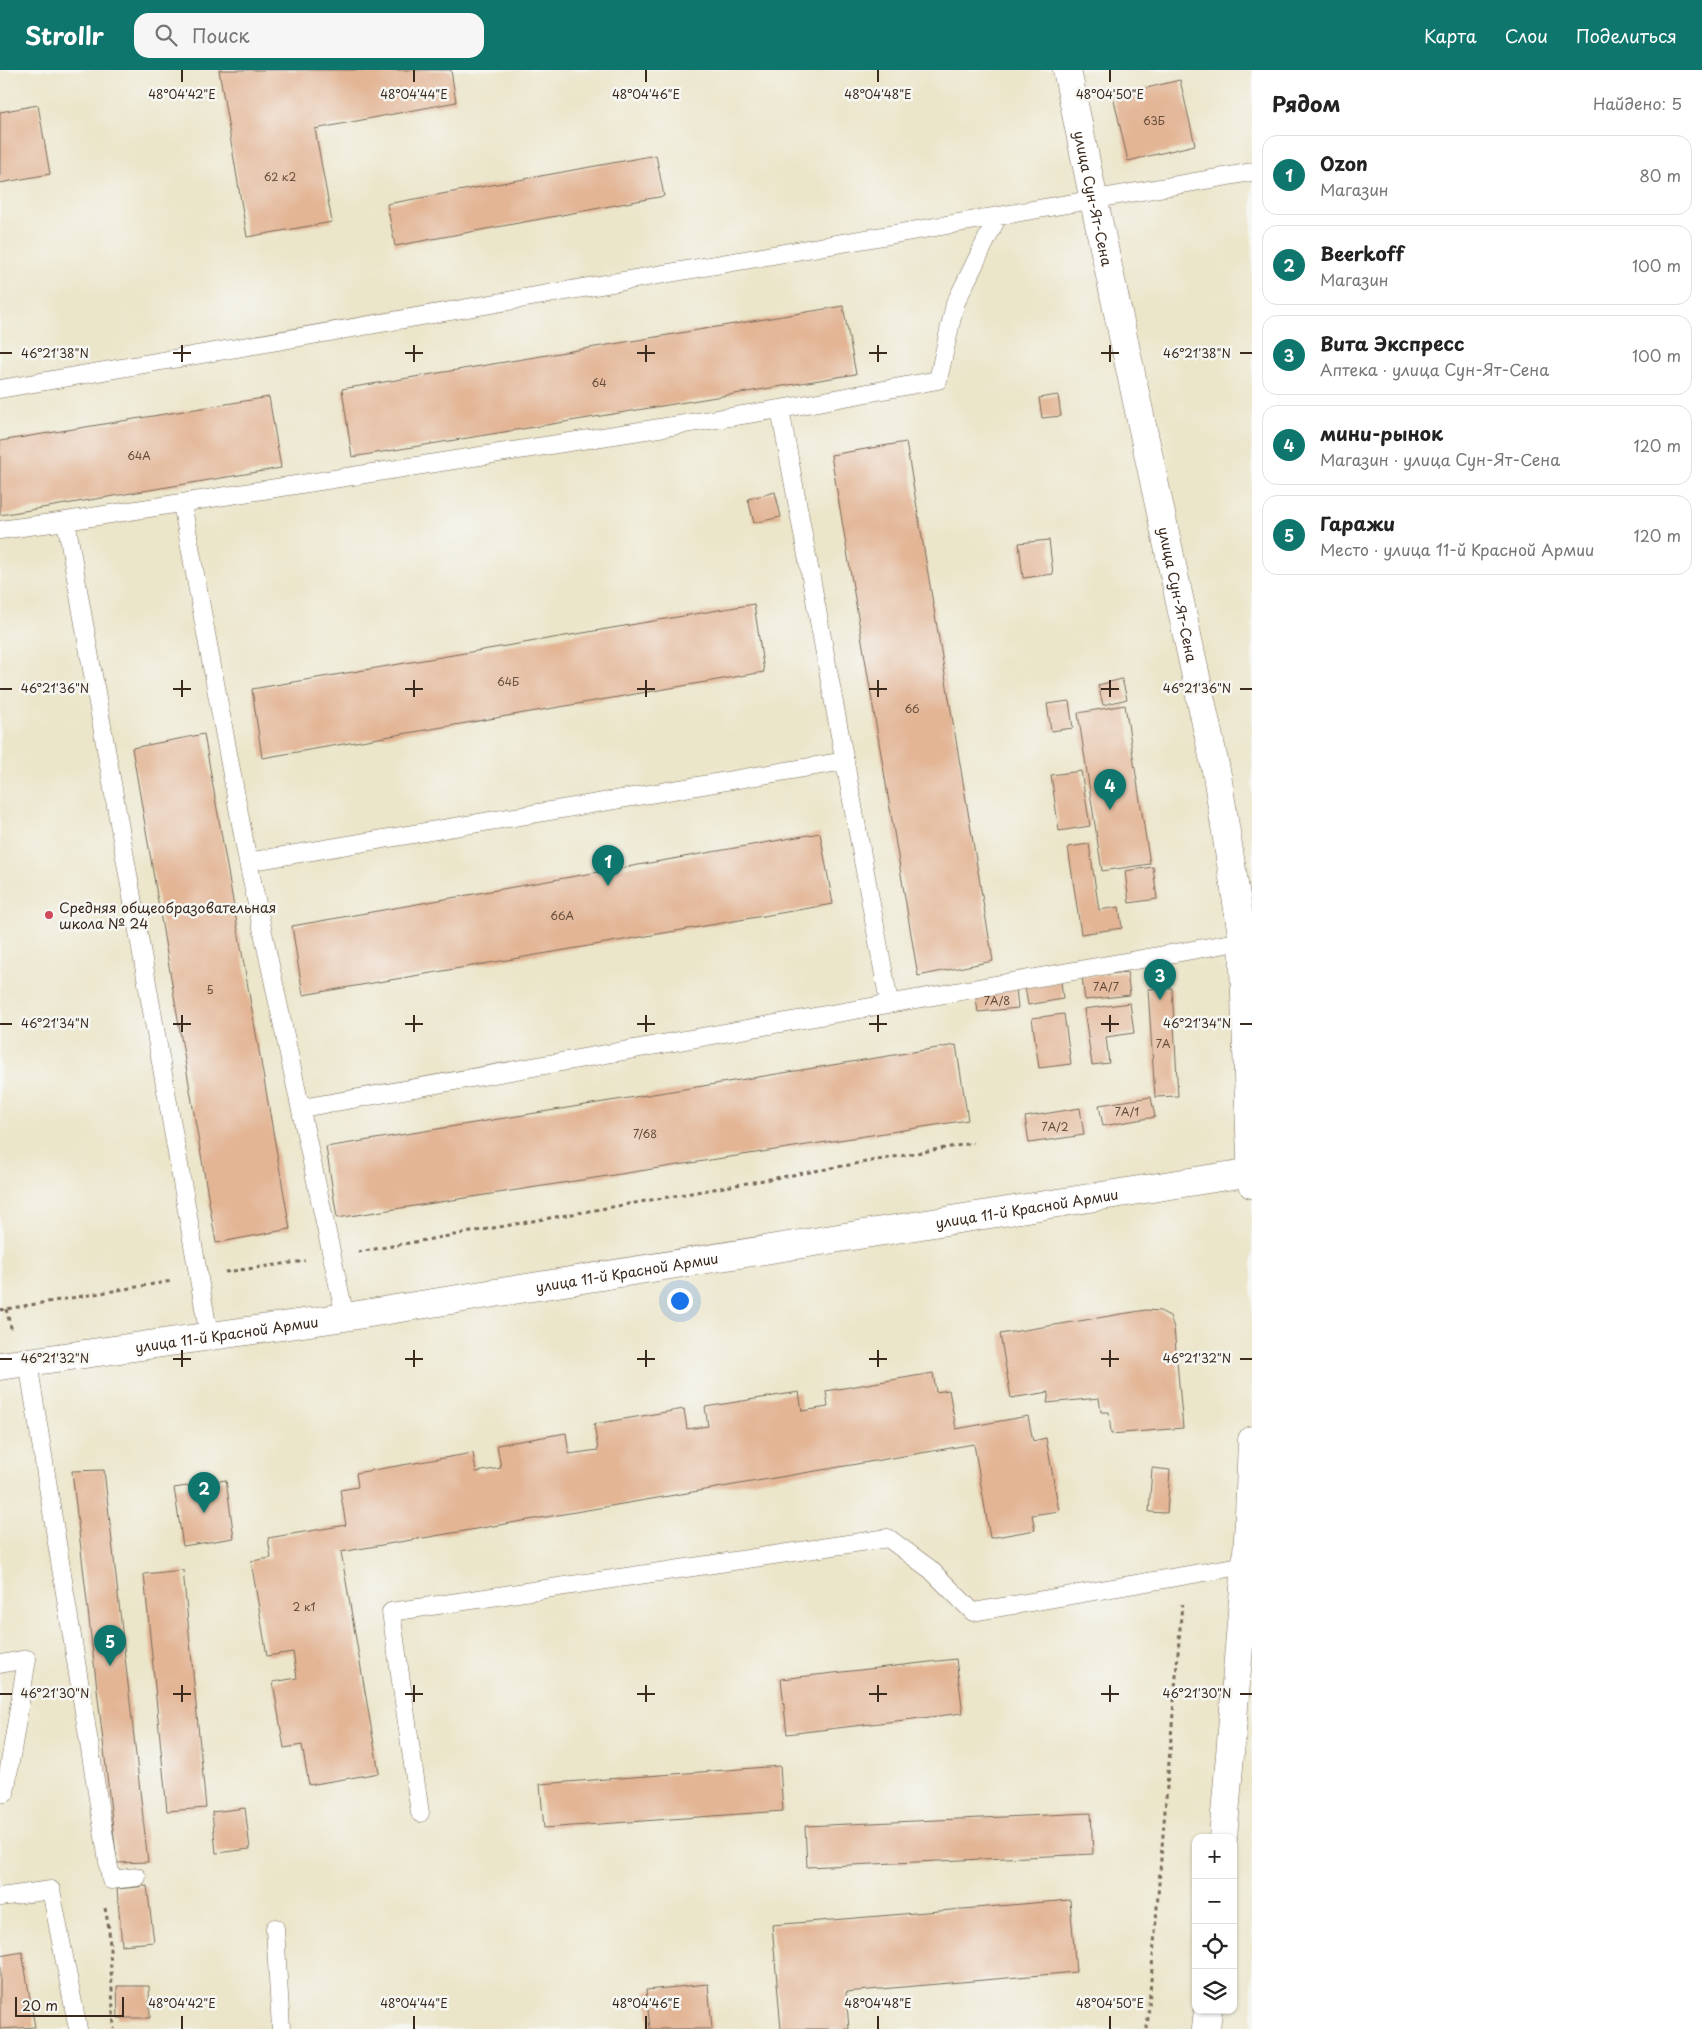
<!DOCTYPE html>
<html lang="ru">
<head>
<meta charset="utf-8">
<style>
  body { margin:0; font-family:"Playpen Sans",sans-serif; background:#f6f6f6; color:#222 }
  .controls { position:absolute; right:15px; bottom:15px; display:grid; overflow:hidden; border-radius:10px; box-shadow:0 1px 4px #0004 }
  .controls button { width:45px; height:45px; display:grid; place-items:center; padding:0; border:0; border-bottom:1px solid #e0e0e0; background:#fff; color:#222; font:25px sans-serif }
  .scale { position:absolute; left:15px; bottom:12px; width:109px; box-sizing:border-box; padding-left:5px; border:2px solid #3b2a1e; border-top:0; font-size:14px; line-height:18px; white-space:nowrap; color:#3b2a1e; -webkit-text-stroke:4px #f6f6f2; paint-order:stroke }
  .you { position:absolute; left:679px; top:1230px; width:18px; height:18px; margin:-12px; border:4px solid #fff; border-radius:50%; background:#1a73e8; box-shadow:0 0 0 8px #1a73e833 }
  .badge { display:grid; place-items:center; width:32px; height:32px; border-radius:50%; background:#0f766e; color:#fff; font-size:16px; font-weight:700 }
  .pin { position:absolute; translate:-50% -41px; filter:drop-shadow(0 1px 2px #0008) }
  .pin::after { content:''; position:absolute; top:26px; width:18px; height:15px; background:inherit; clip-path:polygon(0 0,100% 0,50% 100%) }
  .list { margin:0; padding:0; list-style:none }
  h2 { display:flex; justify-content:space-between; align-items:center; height:65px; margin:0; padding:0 20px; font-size:21px }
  h2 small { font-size:16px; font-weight:400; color:#767676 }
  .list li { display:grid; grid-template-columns:32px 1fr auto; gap:15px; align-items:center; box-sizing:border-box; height:80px; margin:0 10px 10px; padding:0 10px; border:1px solid #e0e0e0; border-radius:15px }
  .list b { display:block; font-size:19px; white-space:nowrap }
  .list p { margin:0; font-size:16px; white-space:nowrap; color:#767676 }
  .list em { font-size:16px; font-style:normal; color:#767676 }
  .icon { flex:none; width:28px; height:28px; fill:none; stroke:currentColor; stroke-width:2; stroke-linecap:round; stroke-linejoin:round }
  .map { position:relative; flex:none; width:1252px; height:1959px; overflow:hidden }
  header { display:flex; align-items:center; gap:30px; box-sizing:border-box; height:70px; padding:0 25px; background:#0f766e; color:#fff }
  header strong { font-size:24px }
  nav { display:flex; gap:28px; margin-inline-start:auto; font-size:18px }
  .search { width:350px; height:45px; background:#f6f6f6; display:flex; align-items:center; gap:12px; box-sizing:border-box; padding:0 18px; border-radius:15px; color:#767676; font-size:19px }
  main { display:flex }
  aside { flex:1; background:#fff }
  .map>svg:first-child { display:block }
  .building { fill:#e3b595 }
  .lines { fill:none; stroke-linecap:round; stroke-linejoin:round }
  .service-casing { stroke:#796b5a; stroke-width:19 }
  .minor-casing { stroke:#796b5a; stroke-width:29 }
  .path { stroke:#796b5a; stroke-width:3; stroke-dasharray:4 4; stroke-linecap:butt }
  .service { stroke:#fff; stroke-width:18 }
  .minor { stroke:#fff; stroke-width:28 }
  .ticks { fill:none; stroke:#3b2a1e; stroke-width:2 }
  .poi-dot { fill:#d1495b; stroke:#f6f6f2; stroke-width:2 }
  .labels { text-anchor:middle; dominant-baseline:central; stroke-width:5; stroke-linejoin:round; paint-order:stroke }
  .number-label { font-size:11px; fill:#654d3c }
  .street-label { font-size:14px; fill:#3b2a1e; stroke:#f6f6f2 }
  .poi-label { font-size:14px; fill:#3b2a1e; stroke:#f6f6f2; text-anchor:start }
  .ticks-label { font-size:12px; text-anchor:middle; fill:#3b2a1e; stroke:#f6f6f2; stroke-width:5; stroke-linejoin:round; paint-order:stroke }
</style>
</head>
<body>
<header>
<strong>Strollr</strong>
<div class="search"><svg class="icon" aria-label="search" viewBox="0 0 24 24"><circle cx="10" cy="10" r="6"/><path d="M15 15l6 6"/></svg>Поиск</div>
<nav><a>Карта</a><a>Слои</a><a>Поделиться</a></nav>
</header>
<main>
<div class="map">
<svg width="1252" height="1959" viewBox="0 0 1252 1959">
  <rect width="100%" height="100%" fill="#f6f6f2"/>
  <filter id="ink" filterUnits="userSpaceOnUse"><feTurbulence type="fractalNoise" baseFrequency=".02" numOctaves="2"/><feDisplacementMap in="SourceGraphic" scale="10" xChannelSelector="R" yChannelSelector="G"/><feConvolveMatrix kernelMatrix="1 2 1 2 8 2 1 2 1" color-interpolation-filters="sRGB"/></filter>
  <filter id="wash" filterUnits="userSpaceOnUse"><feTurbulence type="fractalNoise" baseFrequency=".0096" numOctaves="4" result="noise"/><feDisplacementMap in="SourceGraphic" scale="20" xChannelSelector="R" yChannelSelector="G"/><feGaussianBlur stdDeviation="1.12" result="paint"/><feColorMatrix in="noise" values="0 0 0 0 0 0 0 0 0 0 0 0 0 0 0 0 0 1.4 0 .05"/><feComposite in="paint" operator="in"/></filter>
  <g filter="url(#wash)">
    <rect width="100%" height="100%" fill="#ebe5c9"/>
    <g id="blocks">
      <path class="building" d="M219 0H451L456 32 315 59 332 152 247 167Z
        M1180 10 1195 75 1128 91 1113 26Z
        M38 35 50 104 0 113V42Z
        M656 85 664 126 395 176 387 134Z
        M843 236 856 304 352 387 342 319Z
        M1058 325 1061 346 1042 348 1039 328Z
        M269 327 281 398 0 445V371Z
        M906 372 993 891 918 906 831 385Z
        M775 422 781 447 754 453 748 429Z
        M1049 470 1053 504 1023 508 1019 473Z
        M754 534 764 602 262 688 252 619Z
        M1122 609 1127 629 1103 635 1098 615Z
        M1069 631 1073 658 1051 661 1047 634Z
        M1125 635 1150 794 1102 801 1078 643Z
        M204 664 290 1159 216 1173 132 678Z
        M1081 701 1090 756 1059 761 1051 705Z
        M820 763 833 834 303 925 292 856Z
        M1089 774 1099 840 1119 837 1122 858 1081 864 1068 777Z
        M1153 797 1157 829 1129 833 1125 801Z
        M1127 902 1130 925 1085 930 1082 907Z
        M1061 912 1063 929 1028 935 1025 917Z
        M1016 918 1018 938 978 942 975 922Z
        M1172 918 1178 1026 1155 1027 1148 919Z
        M1130 933 1134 963 1106 967 1109 993 1092 995 1084 939Z
        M1064 944 1071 994 1039 998 1032 948Z
        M956 975 968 1050 337 1148 326 1077Z
        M1151 1027 1155 1047 1103 1056 1099 1035Z
        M1080 1038 1084 1065 1029 1073 1025 1047Z
        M1146 1240 1160 1241 1170 1246 1174 1258 1183 1358 1111 1364 1109 1342H1101L1099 1328 1047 1333 1049 1322 1011 1328 1000 1264Z
        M933 1303 936 1322 949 1320 956 1359 1028 1346 1033 1371 1046 1368 1059 1441 1032 1445 1035 1460 990 1468 974 1374 341 1482 379 1703 309 1715 302 1675 284 1678 273 1612 297 1608 293 1582 267 1586 251 1491 271 1488 268 1468 346 1455 340 1420 358 1417 356 1403 473 1383 476 1402 501 1398 497 1375 566 1363 569 1384 598 1380 594 1354 684 1339 687 1359 708 1356 705 1337 799 1322 802 1341 828 1337 826 1321Z
        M1152 1398 1170 1400 1167 1443 1149 1442Z
        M104 1400 148 1792 117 1793 72 1401Z
        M226 1410 234 1468 183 1476 174 1418Z
        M183 1500 206 1738 167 1741 144 1504Z
        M956 1589 963 1643 787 1664 781 1609Z
        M780 1696 783 1741 544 1758 540 1714Z
        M245 1738 250 1779 216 1783 212 1742Z
        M1091 1743 1093 1784 807 1797 805 1756Z
        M147 1816 154 1872 122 1875 117 1819Z
        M1070 1830 1076 1902 846 1922 849 1959H781L772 1855Z
        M22 1882 35 1957 0 1959V1886Z
        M708 1914 712 1959H650L646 1920Z
        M117 1916H149L150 1948H118Z"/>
    </g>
  </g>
  <g filter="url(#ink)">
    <use href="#blocks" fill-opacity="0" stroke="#796b5a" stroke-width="1"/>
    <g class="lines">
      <g class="service-casing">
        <path id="service" d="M0 319 1252 102
          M780 339 889 932
          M182 433 248 792 345 1247
          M66 451 209 1266
          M0 460 66 451 780 339 938 310 955 234 998 146
          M248 792 845 691
          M302 1038 1243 871
          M28 1292 111 1810 137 1807
          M0 1594 27 1589 5 1723 0 1724
          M420 1743 391 1542 888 1468 930 1499 973 1542 1246 1495
          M0 1827 51 1820 78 1959
          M275 1858 281 1959"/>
      </g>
      <g class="minor-casing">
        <g id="minor">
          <path id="s1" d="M1067 0 1094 131 1217 705 1243 871 1252 1114"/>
          <path id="s2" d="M0 1296 345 1247 1252 1102"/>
          <path d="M1223 1768 1248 1470 1252 1370"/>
          <path d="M1206 1959 1208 1940"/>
        </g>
      </g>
      <path class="path" d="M358 1182 973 1073
        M225 1202 305 1191
        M6 1239 12 1261
        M0 1240 172 1211
        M105 1838 109 1859 114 1959
        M1147 1959 1182 1534"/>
      <use href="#service" class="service"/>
      <use href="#minor" class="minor"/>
    </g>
  </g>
  <path class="ticks" d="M182 0V12M414 0V12M646 0V12M878 0V12M1110 0V12M182 275V292M414 275V292M646 275V292M878 275V292M1110 275V292M0 283H12M173 283H191M405 283H423M637 283H655M869 283H887M1101 283H1119M1240 283H1252M182 610V627M414 610V627M646 610V627M878 610V627M1110 610V627M0 619H12M173 619H191M405 619H423M637 619H655M869 619H887M1101 619H1119M1240 619H1252M182 945V962M414 945V962M646 945V962M878 945V962M1110 945V962M0 954H12M173 954H191M405 954H423M637 954H655M869 954H887M1101 954H1119M1240 954H1252M182 1280V1297M414 1280V1297M646 1280V1297M878 1280V1297M1110 1280V1297M0 1289H12M173 1289H191M405 1289H423M637 1289H655M869 1289H887M1101 1289H1119M1240 1289H1252M182 1615V1632M414 1615V1632M646 1615V1632M878 1615V1632M1110 1615V1632M0 1624H12M173 1624H191M405 1624H423M637 1624H655M869 1624H887M1101 1624H1119M1240 1624H1252M182 1946V1959M414 1946V1959M646 1946V1959M878 1946V1959M1110 1946V1959"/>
  <circle class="poi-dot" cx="49" cy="845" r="5"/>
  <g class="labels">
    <g class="number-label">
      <text x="1154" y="50">63Б</text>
      <text x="280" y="106">62 к2</text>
      <text x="599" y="312">64</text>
      <text x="139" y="385">64А</text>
      <text x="508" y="611">64Б</text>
      <text x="912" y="638">66</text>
      <text x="562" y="845">66А</text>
      <text x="1106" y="916">7А/7</text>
      <text x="210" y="919">5</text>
      <text x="997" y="930">7А/8</text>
      <text x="1163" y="973">7А</text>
      <text x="1127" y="1041">7А/1</text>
      <text x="1055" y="1056">7А/2</text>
      <text x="645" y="1063">7/68</text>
      <text x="304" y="1536">2 к1</text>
    </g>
    <g class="street-label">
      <text stroke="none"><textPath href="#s1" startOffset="131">улица Сун-Ят-Сена</textPath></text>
      <text stroke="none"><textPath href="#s1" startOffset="536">улица Сун-Ят-Сена</textPath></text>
      <text stroke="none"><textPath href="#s2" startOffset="1039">улица 11-й Красной Армии</textPath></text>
      <text stroke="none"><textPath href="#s2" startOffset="634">улица 11-й Красной Армии</textPath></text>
      <text stroke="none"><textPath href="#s2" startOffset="229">улица 11-й Красной Армии</textPath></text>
    </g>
    <g class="poi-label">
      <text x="59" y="837">Средняя общеобразовательная<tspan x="59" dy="16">школа № 24</tspan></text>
    </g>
  </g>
  <g class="ticks-label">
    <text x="182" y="29">48°04'42"E</text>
    <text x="414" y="29">48°04'44"E</text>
    <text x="646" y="29">48°04'46"E</text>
    <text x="878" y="29">48°04'48"E</text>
    <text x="1110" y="29">48°04'50"E</text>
    <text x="55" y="288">46°21'38"N</text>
    <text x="1197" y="288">46°21'38"N</text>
    <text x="55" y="623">46°21'36"N</text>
    <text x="1197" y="623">46°21'36"N</text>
    <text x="55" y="958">46°21'34"N</text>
    <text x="1197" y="958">46°21'34"N</text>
    <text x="55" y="1293">46°21'32"N</text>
    <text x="1197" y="1293">46°21'32"N</text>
    <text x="55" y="1628">46°21'30"N</text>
    <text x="1197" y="1628">46°21'30"N</text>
    <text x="182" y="1938">48°04'42"E</text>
    <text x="414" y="1938">48°04'44"E</text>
    <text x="646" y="1938">48°04'46"E</text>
    <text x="878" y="1938">48°04'48"E</text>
    <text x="1110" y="1938">48°04'50"E</text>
  </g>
</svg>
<div class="controls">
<button>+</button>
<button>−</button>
<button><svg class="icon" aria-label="locate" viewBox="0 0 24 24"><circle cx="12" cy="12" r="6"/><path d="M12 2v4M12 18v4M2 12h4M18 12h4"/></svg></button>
<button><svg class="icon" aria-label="layers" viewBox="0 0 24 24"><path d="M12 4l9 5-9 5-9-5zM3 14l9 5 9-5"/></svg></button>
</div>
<div class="scale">20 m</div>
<div class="you"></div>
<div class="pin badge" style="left:608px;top:816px">1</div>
<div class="pin badge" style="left:204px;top:1443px">2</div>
<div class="pin badge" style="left:1160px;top:930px">3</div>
<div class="pin badge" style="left:1110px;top:740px">4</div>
<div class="pin badge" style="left:110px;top:1596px">5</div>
</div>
<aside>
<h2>Рядом<small>Найдено: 5</small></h2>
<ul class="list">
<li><span class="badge">1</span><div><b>Ozon</b><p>Магазин</p></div><em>80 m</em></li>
<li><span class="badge">2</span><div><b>Beerkoff</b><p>Магазин</p></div><em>100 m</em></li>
<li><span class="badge">3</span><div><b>Вита Экспресс</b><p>Аптека · улица Сун-Ят-Сена</p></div><em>100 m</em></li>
<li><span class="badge">4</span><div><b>мини-рынок</b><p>Магазин · улица Сун-Ят-Сена</p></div><em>120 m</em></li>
<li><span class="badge">5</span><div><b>Гаражи</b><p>Место · улица 11-й Красной Армии</p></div><em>120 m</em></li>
</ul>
</aside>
</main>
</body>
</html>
